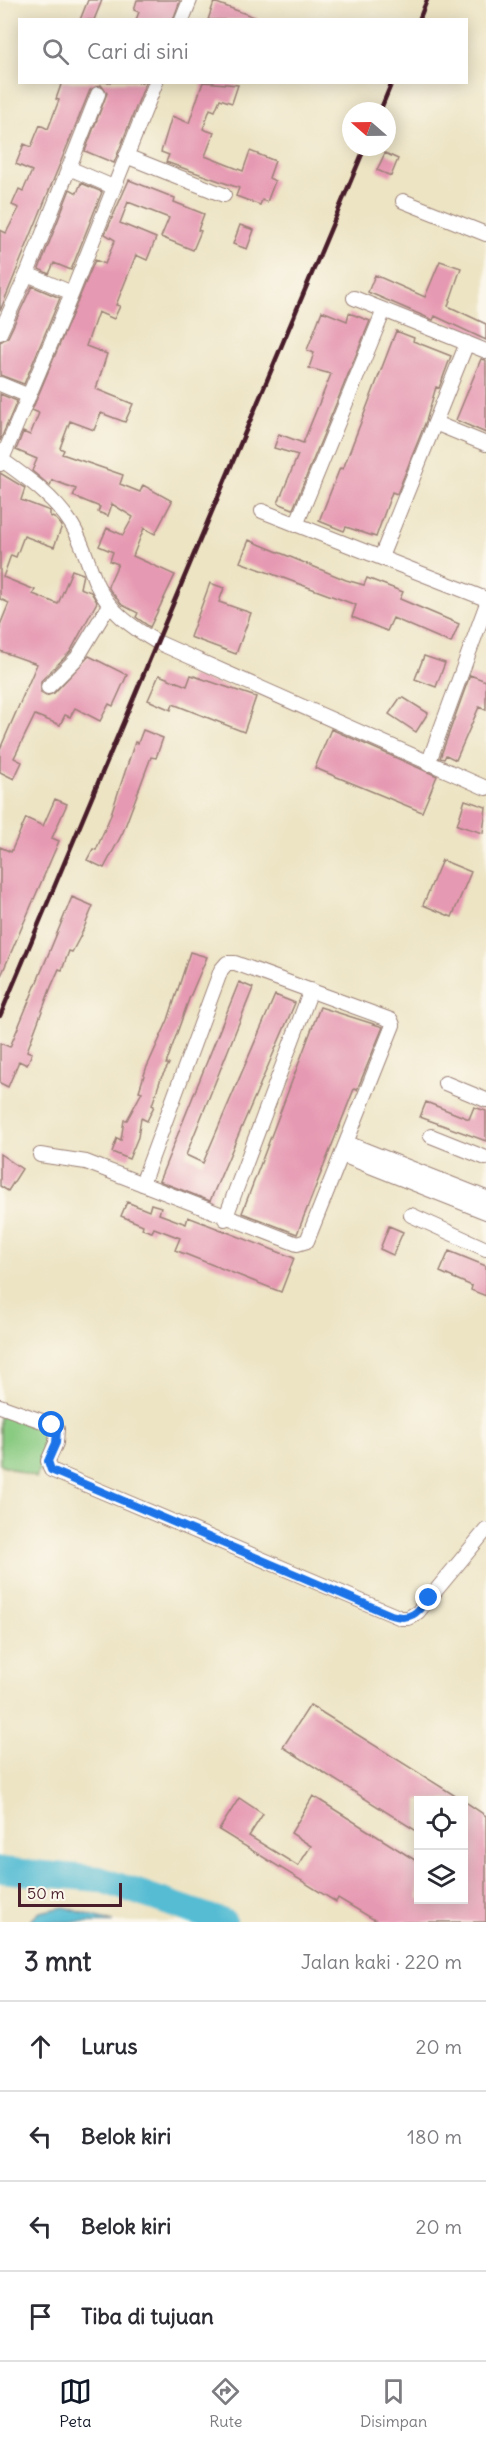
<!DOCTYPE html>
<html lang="id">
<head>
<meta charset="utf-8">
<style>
  body { margin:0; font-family:Delius,sans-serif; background:#f2f2f3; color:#2b2b33 }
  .controls { position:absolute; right:18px; bottom:18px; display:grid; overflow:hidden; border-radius:0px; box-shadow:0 3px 15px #0003 }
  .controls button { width:54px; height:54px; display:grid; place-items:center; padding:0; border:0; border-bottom:2px solid #e1e1e2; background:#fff; color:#2b2b33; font:30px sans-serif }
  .compass { position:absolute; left:342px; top:102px; width:54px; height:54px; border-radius:50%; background:#fff; box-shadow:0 3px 15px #0003; rotate:290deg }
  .scale { position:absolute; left:18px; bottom:15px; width:104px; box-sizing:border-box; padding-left:6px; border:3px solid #4a1f2b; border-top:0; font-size:16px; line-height:21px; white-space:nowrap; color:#4a1f2b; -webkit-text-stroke:4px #fbf7ec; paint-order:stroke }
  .stop { position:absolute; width:18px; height:18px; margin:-14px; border:4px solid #1a73e8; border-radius:50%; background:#fff }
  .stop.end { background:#1a73e8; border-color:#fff; box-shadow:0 2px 6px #0008 }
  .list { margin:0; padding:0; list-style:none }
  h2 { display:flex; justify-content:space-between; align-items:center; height:78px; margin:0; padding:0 24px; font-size:26px }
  h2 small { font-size:20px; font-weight:400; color:#7c7c81 }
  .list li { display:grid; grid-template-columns:39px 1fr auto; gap:18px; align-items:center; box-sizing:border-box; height:90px; padding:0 24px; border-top:2px solid #e1e1e2 }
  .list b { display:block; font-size:22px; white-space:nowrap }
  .list em { font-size:20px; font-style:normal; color:#7c7c81 }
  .icon { flex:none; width:33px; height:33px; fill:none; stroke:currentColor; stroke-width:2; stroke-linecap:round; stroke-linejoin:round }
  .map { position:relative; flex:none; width:486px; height:1922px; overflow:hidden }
  .search { position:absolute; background:#fff; box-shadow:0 3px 15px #0003; left:18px; right:18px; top:18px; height:66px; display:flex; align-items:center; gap:15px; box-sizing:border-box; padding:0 21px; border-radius:0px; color:#7c7c81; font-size:22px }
  .sheet { height:438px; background:#fff }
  nav { display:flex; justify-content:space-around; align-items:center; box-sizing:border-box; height:84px; border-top:2px solid #e1e1e2; background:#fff; font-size:16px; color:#7c7c81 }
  nav a { display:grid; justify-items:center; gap:3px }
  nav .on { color:#111827 }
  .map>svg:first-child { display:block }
  .green { fill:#8acb82; stroke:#6a7556; stroke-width:1.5 }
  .water { fill:#55bcd3; stroke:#506e7f; stroke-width:1.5 }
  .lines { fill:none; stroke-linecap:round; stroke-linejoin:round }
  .river { stroke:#55bcd3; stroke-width:26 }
  .building { fill:#e699b2 }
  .minor-casing { stroke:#9c8278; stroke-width:16 }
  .minor { stroke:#fff; stroke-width:14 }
  .rail { stroke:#4a1f2b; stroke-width:4.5 }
  .route { stroke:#1a73e8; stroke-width:8 }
</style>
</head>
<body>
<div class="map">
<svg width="486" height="1922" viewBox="0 0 486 1922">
  <rect width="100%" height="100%" fill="#fbf7ec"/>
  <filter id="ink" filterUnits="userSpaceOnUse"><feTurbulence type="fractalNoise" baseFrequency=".0167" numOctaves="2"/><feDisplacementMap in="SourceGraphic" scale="12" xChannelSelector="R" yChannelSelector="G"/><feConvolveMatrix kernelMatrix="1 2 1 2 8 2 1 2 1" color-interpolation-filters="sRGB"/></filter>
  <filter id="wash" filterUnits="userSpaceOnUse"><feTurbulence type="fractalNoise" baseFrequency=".008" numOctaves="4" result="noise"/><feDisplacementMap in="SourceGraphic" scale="24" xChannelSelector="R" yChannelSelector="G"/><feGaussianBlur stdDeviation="1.35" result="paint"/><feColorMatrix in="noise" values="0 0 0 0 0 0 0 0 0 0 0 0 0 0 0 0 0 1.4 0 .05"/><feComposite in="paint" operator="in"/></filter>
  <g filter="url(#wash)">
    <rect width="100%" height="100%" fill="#ede4c4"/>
    <path class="green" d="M0 1414 53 1434 36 1478 0 1464Z"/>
    <path class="water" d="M64 1907 113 1922H29L40 1912Z"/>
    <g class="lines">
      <path class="river" d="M0 1870 99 1879 224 1922"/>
    </g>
    <g id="blocks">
      <path class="building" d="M88 0H102L94 20H80Z
        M137 0H177L180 1 173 20H136L139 12 134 10Z
        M214 2 257 18V20H208Z
        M62 82H146L114 163 85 151 107 93 101 85 90 90 0 311V230L6 233 19 208 12 205 19 189 23 191 32 171 16 164 24 144 31 147 40 125 48 129 59 100 56 99Z
        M203 82 238 85 232 103 220 99 215 111 210 109 203 129 214 133 205 156 243 171 250 151 275 161 269 178 275 181 267 202 262 200 260 205 236 196 239 188 166 162 169 155 161 152 172 116 189 123Z
        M385 153 398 159 391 176 377 170Z
        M129 180 175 198 174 202 204 214 198 230 201 231 193 250 161 237 169 218 128 202 120 223 156 238 147 260 136 255 116 305 120 306 114 319 98 312 86 346 107 354 96 389 133 404 125 422 101 413 94 430 70 421 60 448 64 450 62 454 123 475 120 484 140 492 143 485 172 501 155 534 144 528 133 556 175 575 150 627 136 617 138 613 122 605 110 590 108 586 118 564 110 561 113 552 99 546 107 528 123 535 133 517 112 504 108 516 98 512 100 507 73 496 76 489 52 480 50 486 32 471 37 459 16 450 23 432 30 435 39 413 32 410 95 260 105 264 115 240 105 234Z
        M81 183 102 192 71 270 54 263 49 274 39 269 70 189 77 193Z
        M240 225 254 230 247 249 233 244Z
        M440 261 461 268 448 306 486 324V340L435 316 433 320 368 292 375 275 425 297Z
        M32 286 60 298 24 384 0 375V342L8 337Z
        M322 311 347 321 349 313 370 321 293 509 278 503 298 455 274 448 279 434 303 443 331 374 309 368 314 353 307 350Z
        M396 331 414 338 413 341 451 356 439 388 436 387 426 421 397 494 392 492 376 537 346 527 344 531 319 521 340 468 343 469Z
        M481 359 486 360V433L456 420Z
        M0 394 17 401 0 441Z
        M0 473 25 488 21 500 50 511V516L56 519 62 526 54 547 24 536 16 557 11 555 3 577 35 590 33 594 58 604 72 570 83 574 80 588 91 592 97 602 70 652 41 681V693L46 696 54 693 89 656 127 675 113 706 109 704 100 721 75 708 70 717 65 715 60 725 35 715 14 758 22 762 14 779 0 772V749L37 664 0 651V625L9 603 0 599Z
        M249 540 346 580 364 585 367 578 403 592 400 599 459 624 451 643 393 618 387 631 352 617 356 605 240 562Z
        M210 583 224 588 219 602 251 613 236 654 190 637Z
        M424 656 445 663 436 687 415 679Z
        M159 675 187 686 191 675 256 697 244 732 173 704 171 710 148 700Z
        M470 675 486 681V710L479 707 456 760 446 755 444 759 440 758Z
        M400 698H404L428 713 416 732 389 714Z
        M331 729 437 776 422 812 315 768Z
        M143 730 163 738 156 758 151 757 123 832 104 868 87 860 93 849 96 850 110 817 135 742 138 743Z
        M55 799 67 804 52 838 59 841 0 978V847L11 852 26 818 43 826Z
        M465 800 486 807 483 833 457 825Z
        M442 860 471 872 452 917 423 905Z
        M72 897 93 906 81 935 72 952 69 951 62 970 59 969 51 987 27 1051 32 1053 27 1065 19 1061 8 1087 0 1083V1043L10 1047Z
        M190 952 207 957 189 999 166 1064H169L161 1078 152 1105 154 1106 147 1121 141 1118 138 1137 129 1159 112 1152 117 1138 121 1140 124 1120H127L142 1092 139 1091 146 1069 168 1020Z
        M239 982 253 988 186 1155 203 1163 275 995 295 1003 210 1201 159 1181Z
        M320 1007 383 1027 357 1090 354 1089 297 1234 242 1213Z
        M426 1102 469 1119 474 1107 486 1111V1141L420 1117Z
        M0 1154 22 1169 8 1191 0 1186Z
        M127 1202 149 1211 151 1204 161 1207 159 1214 186 1224 188 1217 294 1258 281 1292 175 1250 180 1238 154 1228 152 1232 142 1229 143 1225 121 1216Z
        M389 1226 403 1232 393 1255 380 1249Z
        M449 1251 486 1266V1296L471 1290 472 1286 440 1272Z
        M310 1705 462 1800H418V1832L283 1747Z
        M313 1796 418 1862V1899H464V1801L486 1816V1922H378L338 1898 336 1902 219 1830 239 1798 263 1814 249 1836 298 1866 311 1846 291 1833Z"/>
    </g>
  </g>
  <g filter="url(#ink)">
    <use href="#blocks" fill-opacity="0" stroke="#9c8278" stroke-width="1.5"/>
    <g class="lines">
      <g class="minor-casing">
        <path id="minor" d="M182 20 190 0
          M126 156 224 195
          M69 168 113 187
          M403 201 486 234
          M27 274 72 293
          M354 298 486 351
          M0 333 27 274 98 94
          M0 384 29 396
          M435 423 486 444
          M2 460C27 478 53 496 70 522 83 541 88 565 97 585 109 611 133 628 157 642L486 788
          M0 464 72 293 156 82
          M262 511 486 599
          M296 525 384 310
          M381 557 467 343
          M48 687 77 658 109 605
          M428 764 486 606
          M445 1083 486 1100
          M431 1136 486 1158
          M347 1143 486 1198
          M40 1155 86 1162 297 1244 307 1241 393 1025 391 1020 235 963H227L221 970 142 1184
          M342 1155 486 1212
          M411 1215 486 1249
          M225 1219 311 990
          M0 1406 53 1425 57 1429 56 1443 48 1461 51 1470 401 1618H408L418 1612 486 1530"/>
      </g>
      <use href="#minor" class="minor"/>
      <path class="rail" d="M419 20 427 0
        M380 111 392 82
        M0 1016 365 147"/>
    </g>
  </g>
  <g class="lines" filter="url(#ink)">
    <path class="route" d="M52 1425 57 1429 56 1443 48 1461 51 1470 391 1615C411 1621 417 1613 429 1598"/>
  </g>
</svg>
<div class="controls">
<button><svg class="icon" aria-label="locate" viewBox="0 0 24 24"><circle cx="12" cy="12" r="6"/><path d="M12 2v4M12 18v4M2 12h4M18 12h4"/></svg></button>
<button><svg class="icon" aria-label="layers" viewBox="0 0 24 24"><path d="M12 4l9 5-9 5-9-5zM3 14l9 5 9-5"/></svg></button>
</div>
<svg class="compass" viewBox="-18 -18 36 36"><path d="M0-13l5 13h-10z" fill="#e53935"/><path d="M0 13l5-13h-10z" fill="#7c7c81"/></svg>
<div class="scale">50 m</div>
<div class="stop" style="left:52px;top:1425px"></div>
<div class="stop end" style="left:429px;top:1598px"></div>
<div class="search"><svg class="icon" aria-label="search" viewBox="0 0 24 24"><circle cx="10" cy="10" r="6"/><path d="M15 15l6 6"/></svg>Cari di sini</div>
</div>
<section class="sheet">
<h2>3 mnt<small>Jalan kaki · 220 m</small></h2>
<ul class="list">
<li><svg class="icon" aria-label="ahead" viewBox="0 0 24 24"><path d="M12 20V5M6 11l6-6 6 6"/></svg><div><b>Lurus</b></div><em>20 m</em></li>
<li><svg class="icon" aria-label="left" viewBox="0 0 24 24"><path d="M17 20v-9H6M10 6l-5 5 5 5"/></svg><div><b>Belok kiri</b></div><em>180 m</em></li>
<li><svg class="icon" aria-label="left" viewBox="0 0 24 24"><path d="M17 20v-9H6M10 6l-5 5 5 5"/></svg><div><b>Belok kiri</b></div><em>20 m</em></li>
<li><svg class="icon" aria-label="arrive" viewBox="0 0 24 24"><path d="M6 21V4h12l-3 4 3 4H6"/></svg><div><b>Tiba di tujuan</b></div></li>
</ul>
</section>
<nav>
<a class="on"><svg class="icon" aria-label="map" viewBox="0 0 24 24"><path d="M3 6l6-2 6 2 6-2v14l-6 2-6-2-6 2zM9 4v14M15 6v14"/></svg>Peta</a>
<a><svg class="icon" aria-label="directions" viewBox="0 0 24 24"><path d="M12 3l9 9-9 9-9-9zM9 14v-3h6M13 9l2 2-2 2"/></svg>Rute</a>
<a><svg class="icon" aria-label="saved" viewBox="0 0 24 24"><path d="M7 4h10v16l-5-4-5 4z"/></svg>Disimpan</a>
</nav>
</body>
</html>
